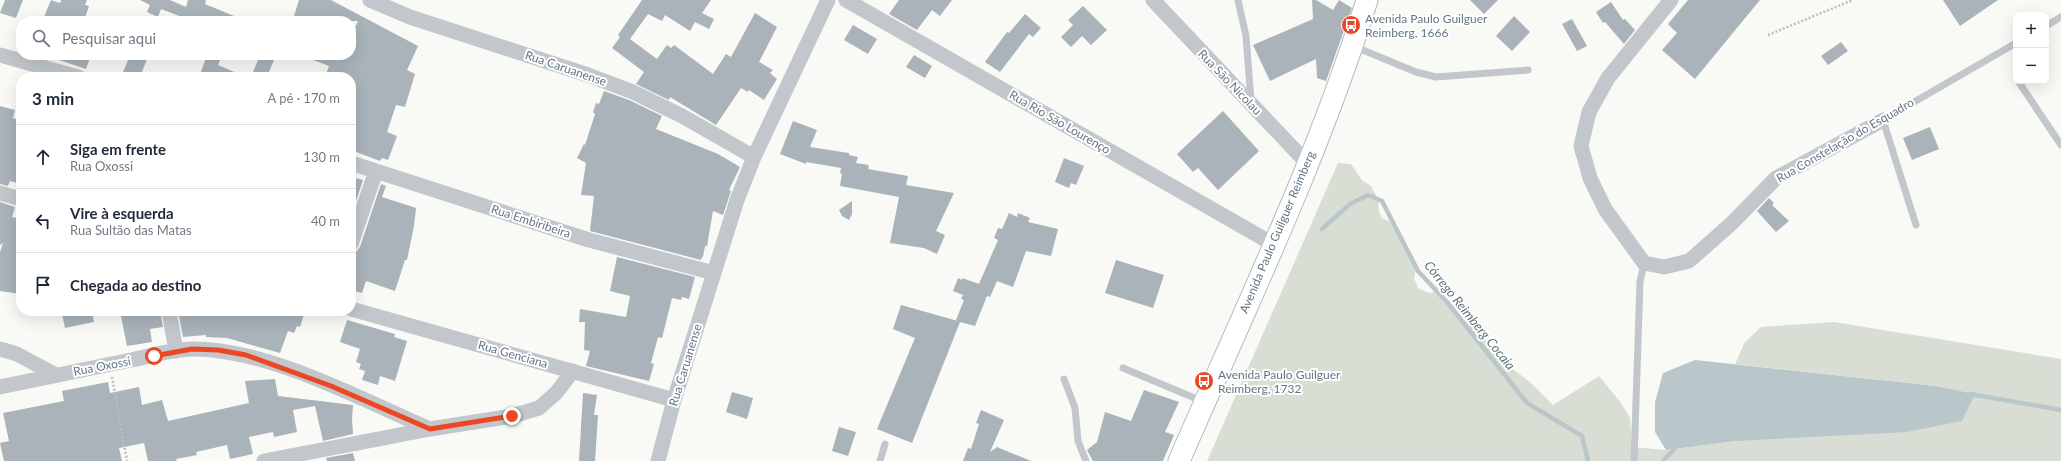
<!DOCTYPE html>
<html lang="pt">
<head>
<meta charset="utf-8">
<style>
  body { margin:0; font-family:Lato,sans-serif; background:#f2f2f3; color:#1f2937 }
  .controls { position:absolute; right:12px; top:12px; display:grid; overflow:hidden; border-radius:8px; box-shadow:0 4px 16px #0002 }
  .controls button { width:36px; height:36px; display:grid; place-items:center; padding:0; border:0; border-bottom:1px solid #e0e1e3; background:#fff; color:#1f2937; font:20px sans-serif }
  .stop { position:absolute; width:12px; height:12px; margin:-9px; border:3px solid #eb4724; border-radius:50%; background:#fff }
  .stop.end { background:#eb4724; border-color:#fff; box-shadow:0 1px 4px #0008 }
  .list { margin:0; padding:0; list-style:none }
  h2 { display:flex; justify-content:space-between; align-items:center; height:52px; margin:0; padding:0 16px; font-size:17px }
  h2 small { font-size:13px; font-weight:400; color:#747a83 }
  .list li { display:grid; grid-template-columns:26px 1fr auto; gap:12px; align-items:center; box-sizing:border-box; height:64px; padding:0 16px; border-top:1px solid #e0e1e3 }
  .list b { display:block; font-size:15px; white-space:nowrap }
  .list p { margin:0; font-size:13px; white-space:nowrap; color:#747a83 }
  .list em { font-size:13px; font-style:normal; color:#747a83 }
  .icon { flex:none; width:22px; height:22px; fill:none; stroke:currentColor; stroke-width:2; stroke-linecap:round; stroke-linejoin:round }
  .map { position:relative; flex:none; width:2061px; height:461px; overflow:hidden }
  .search { position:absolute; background:#fff; box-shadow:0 4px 16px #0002; left:16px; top:16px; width:340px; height:44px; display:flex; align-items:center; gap:10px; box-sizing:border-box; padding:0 14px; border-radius:16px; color:#747a83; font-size:15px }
  .panel { position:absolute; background:#fff; box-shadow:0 4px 16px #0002; left:16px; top:72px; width:340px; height:244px; border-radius:16px }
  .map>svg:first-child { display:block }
  .green { fill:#d9ded5 }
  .water { fill:#b9c7ca }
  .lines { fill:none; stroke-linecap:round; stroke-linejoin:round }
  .stream { stroke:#b9c7ca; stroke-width:4.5 }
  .building { fill:#a9b3b9 }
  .secondary-casing { stroke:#b4bbc0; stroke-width:23 }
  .path { stroke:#babec1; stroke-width:2.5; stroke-dasharray:2 2; stroke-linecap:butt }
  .service { stroke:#c2c7cb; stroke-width:7 }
  .minor { stroke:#c2c7cb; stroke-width:15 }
  .secondary { stroke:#fff; stroke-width:21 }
  .route { stroke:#eb4724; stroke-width:5 }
  .labels { text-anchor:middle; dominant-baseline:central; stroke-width:4; stroke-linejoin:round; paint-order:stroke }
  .poi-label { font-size:12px; fill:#637783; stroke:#fff; text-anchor:start }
  .street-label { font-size:12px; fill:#637783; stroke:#fff }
  .water-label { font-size:13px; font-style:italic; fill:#5e767c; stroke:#fff }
</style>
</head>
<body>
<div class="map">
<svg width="2061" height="461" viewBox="0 0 2061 461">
  <rect width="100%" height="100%" fill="#f9f9f6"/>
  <path class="green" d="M1338 163 1351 164 1362 180 1371 186 1378 199 1379 211 1382 218 1391 222 1398 236 1409 250 1414 267 1416 268 1414 278 1418 288 1429 293 1435 291 1455 315 1461 320 1471 322 1486 338V344L1494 350 1502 361 1530 382 1553 405 1599 376 1621 403 1630 418 1632 447 1666 450 1736 441 1975 394 1936 386 1735 364 1745 342 1761 327 1834 322 2061 359V461H1207Z"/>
  <path class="water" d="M1695 360 1936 386 1975 394 1962 421 1907 432 1736 441 1666 450 1655 432V402L1663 373Z"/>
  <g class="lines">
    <path class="stream" d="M1322 229 1350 204 1368 195 1382 201 1418 271 1447 302 1527 403 1582 436 1588 461
      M1970 394 2061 410
      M1663 461 1678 445"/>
  </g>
  <path class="building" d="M5 0H23L16 18 0 13Z
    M51 0 60 3 61 0H87L85 5 89 6 84 21H53L44 17Z
    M140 0H170L186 7 188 0H206L205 4 246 21H180L182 17 161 9 158 17 147 12 150 5Z
    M299 0H331L418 46 407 70 415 74 405 107 396 105 387 132 397 136 388 160 382 158 380 161 351 150V77H325L329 66 303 56 351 55V36L358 21H300L293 19Z
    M642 0H711L702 13 714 19 709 29 695 22 690 31 665 15 662 21 648 14 630 39 657 59 667 45 671 48 674 45 713 74 726 54 731 57 755 13 777 27 759 62 773 70 770 73 777 79 764 100 749 90 748 92 741 88 716 125 670 97 669 100 636 84 644 72 612 48 620 37 618 35Z
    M899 0H952L940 16 932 10 917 30 889 14Z
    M1312 0H1316L1333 10 1339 0 1352 8 1326 81 1317 78 1316 59 1270 81 1253 45 1313 19Z
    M1470 0H1498L1484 14Z
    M1688 0H1760L1695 79 1662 50 1677 33 1668 24Z
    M1943 0H1998L1960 26Z
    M1611 2 1623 20 1625 19 1635 30 1624 44 1605 22 1603 23 1596 12Z
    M1083 6 1107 30 1091 45 1082 36 1071 47 1061 37 1073 25 1068 20Z
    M1025 14 1041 28 1033 37 1029 34 1000 72 985 62 1007 32 1009 33Z
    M1514 16 1530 32 1512 51 1496 36Z
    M1572 19 1587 46 1577 51 1562 24Z
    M853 25 877 39 868 54 844 40Z
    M1841 42 1848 51 1828 65 1821 56Z
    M50 55H91L86 69 50 57Z
    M130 55H144L143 58 147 59 140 77H121Z
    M207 55H222L218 65 246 77H199Z
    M260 55H276L267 77H251Z
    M914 55 932 66 925 78 906 67Z
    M604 91 629 100 662 116 656 129 718 154 740 167 729 190 731 191 723 215 713 211 707 246H705L703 257H702L701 260 590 231 594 196 581 195 586 163 577 158 584 144 585 145 595 114 593 112 596 103 599 104Z
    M0 106 15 110 13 118 21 121V184L10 181 8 186 0 184Z
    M1223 111 1259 151 1218 190 1198 168 1193 172 1177 154Z
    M793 121 817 130 810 147 849 153V155L858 157 856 163 869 165 868 169 908 176 906 185 954 193 936 231 945 235 937 254 924 248 890 243 899 197 840 186 842 174 840 173 841 168 806 162V164L780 154Z
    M1930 127 1939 149 1912 160 1903 138Z
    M1064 158 1084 166 1076 185 1071 183 1069 188 1055 182Z
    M355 178 363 180 351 216V188Z
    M381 184 386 186 382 197 416 208 414 226 407 260H405L395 291 366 281 362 293 351 290V253L357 251 360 247Z
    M1769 198 1774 203 1772 205 1789 221 1776 232 1757 211Z
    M852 201V214L849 220 842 216 839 210Z
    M0 202 15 207 12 217 21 219 16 237 21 238V294L0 291V252L3 243 0 245Z
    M1009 213 1017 217 1018 213 1030 218 1028 222 1058 229 1051 256 1026 251 1013 287 997 281 990 297 987 296 975 326 960 322 912 443 877 429 915 338 893 329 901 305 958 321 956 320 964 300 961 299 963 295 953 291 958 278 962 280V278L979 284 998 240 994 238 998 228 1002 229Z
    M617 257 695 277 689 299 682 297 681 300 672 298 662 338 658 337 651 363 654 364 649 381 586 366 590 351 584 350 585 322H579L580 309 626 317 630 296 610 291Z
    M1116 260 1164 275 1153 308 1105 293Z
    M74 311H92L94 322 65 328 62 314Z
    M120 311H160L163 327 150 329 152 342 127 346Z
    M178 311H305L300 327 297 326 294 333 288 331 280 353 227 338 206 337V335L183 337Z
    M347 320 395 334 394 337 407 341 395 381 380 376 378 385 362 380 365 371 359 369 361 364 356 362 360 349 340 342Z
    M275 379 278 396 353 405 352 419 353 434 323 441 315 406 293 410 297 432 274 437 273 432 249 437 253 454 230 459 227 445 196 452 197 455 176 459 177 461H148L144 443 119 448 122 461H4L0 443 9 441 3 413 64 401 62 391 108 382 110 393 139 387 142 405 162 400 168 421 249 403 245 381Z
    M1144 390 1179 402 1165 432 1174 435 1163 461H1093L1087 450 1097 442 1105 412 1131 421Z
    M732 392 753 398 747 419 726 412Z
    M583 393 597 395 594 415H598L595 461H579Z
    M981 410 1004 420 990 452 997 447 1031 461H963L968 448 971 449 979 424 976 423Z
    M839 427 856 432 848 456 832 451Z
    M353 453 355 461H327L326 458Z"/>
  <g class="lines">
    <g class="secondary-casing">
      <path id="secondary" d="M1179 461C1245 309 1318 158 1367 0"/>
    </g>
    <path class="path" d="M1768 35 1853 0
      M112 377 127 461"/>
    <path class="service" d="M1238 0 1246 36 1251 101
      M2046 26 2061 17
      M1353 46 1416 72 1436 77 1528 70
      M2020 84 2061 145
      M1916 225 1883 120 2016 43
      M1123 368 1204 402
      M1064 379 1075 408 1078 441 1086 461
      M880 461 885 444
      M1634 461 1640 282 1644 263"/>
    <path class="minor" d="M370 0 410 17 588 75 633 92 682 116 754 157
      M846 0 1273 244
      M1153 0 1307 163
      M1671 0 1608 78 1589 112 1581 146 1590 178 1605 209 1644 263 1664 267 1689 261 1732 223 1776 178 1883 120
      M0 55 78 77
      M351 163 589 240 714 273
      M0 193 21 199
      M351 244 376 171
      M351 309 674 400
      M169 311 176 351
      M0 349 17 354 56 375
      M0 387C43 378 87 369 131 360 151 356 172 349 193 349 269 349 360 399 430 429
      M264 461 430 429 512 416 539 408 556 393 573 371
      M658 461 674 400 737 200 754 157 828 0"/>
    <use href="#secondary" class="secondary"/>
  </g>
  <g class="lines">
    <path class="route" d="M154 356 192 349 218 350 246 355 331 386 430 429 512 416"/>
  </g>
  <defs>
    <g id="bus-disc" transform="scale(1)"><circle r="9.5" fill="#eb4724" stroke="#fff"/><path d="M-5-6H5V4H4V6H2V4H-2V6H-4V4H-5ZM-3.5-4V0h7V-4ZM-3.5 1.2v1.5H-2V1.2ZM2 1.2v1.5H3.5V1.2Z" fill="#fff"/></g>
  </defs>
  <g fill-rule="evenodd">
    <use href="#bus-disc" x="1351" y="25"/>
    <use href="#bus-disc" x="1204" y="381"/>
  </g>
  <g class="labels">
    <g class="poi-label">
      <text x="1365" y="18">Avenida Paulo Guilguer<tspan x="1365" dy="14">Reimberg, 1666</tspan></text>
      <text x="1218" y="374">Avenida Paulo Guilguer<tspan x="1218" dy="14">Reimberg, 1732</tspan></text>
    </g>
    <g class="street-label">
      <text transform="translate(566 68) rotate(19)">Rua Caruanense</text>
      <text transform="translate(1230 82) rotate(46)">Rua São Nicolau</text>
      <text transform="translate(1060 122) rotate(30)">Rua Rio São Lourenço</text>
      <text transform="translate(1845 140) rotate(-30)">Rua Constelação do Esquadro</text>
      <text transform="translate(531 221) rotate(18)">Rua Embiribeira</text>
      <text transform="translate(1277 232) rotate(-67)">Avenida Paulo Guilguer Reimberg</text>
      <text transform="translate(513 354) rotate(16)">Rua Genciana</text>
      <text transform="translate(685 365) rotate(-73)">Rua Caruanense</text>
      <text transform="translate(102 366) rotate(-11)">Rua Oxossi</text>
    </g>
    <g class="water-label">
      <text transform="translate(1470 315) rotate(51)">Córrego Reimberg Cocaia</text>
    </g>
  </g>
</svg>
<div class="controls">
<button>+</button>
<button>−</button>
</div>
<div class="stop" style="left:154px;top:356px"></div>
<div class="stop end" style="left:512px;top:416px"></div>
<div class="search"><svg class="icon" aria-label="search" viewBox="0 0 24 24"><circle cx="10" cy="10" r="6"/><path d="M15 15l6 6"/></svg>Pesquisar aqui</div>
<section class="panel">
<h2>3 min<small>A pé · 170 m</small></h2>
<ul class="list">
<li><svg class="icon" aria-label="ahead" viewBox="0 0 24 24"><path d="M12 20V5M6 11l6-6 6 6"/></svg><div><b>Siga em frente</b><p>Rua Oxossi</p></div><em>130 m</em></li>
<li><svg class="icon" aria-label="left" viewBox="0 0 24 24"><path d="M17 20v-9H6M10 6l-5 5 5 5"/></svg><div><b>Vire à esquerda</b><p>Rua Sultão das Matas</p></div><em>40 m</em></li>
<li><svg class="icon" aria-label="arrive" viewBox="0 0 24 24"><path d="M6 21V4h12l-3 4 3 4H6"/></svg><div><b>Chegada ao destino</b></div></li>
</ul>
</section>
</div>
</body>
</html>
